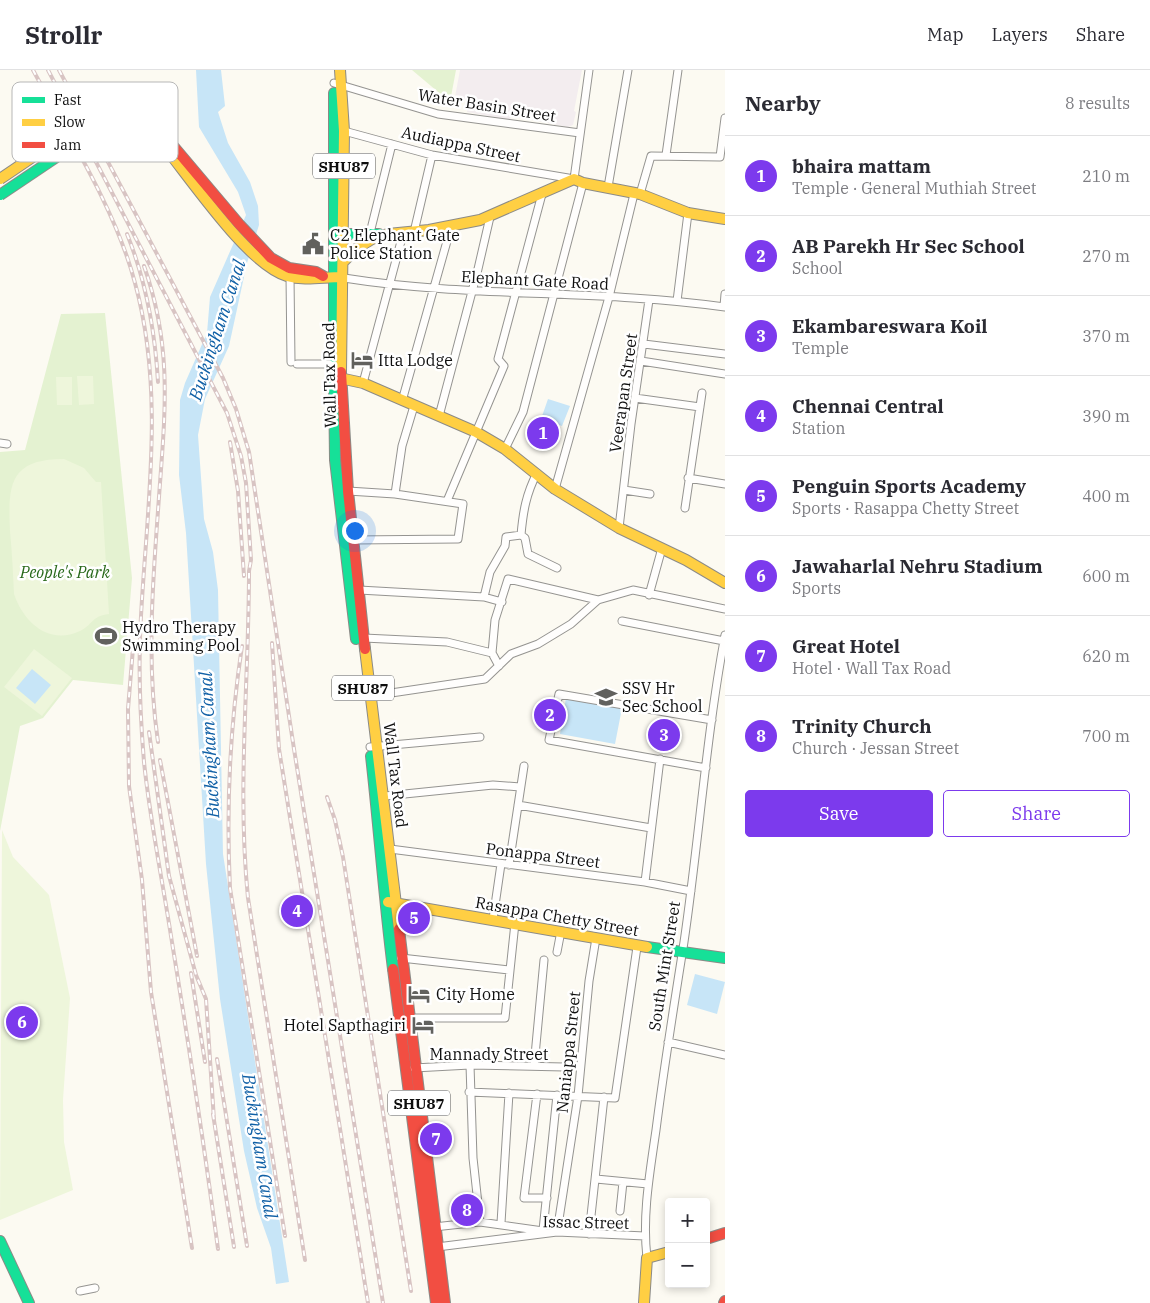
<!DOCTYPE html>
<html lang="en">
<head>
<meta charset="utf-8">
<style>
  body { margin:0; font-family:"IBM Plex Serif",serif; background:#f2f2f3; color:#2b2b33 }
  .controls { position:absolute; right:15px; bottom:15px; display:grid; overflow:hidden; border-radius:5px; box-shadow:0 2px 8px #0003 }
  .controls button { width:45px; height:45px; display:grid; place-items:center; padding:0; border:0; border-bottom:1px solid #e1e1e2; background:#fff; color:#2b2b33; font:25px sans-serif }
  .you { position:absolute; left:354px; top:460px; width:18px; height:18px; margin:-12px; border:4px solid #fff; border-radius:50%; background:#1a73e8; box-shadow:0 0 0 8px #1a73e833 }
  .badge { display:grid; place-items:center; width:32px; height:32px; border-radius:50%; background:#7c3aed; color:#fff; font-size:16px; font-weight:700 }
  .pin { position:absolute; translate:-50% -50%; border:2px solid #fff; box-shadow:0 1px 5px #0006 }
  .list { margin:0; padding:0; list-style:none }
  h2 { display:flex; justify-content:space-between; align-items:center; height:65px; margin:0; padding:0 20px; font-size:21px }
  h2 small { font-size:16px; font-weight:400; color:#7c7c81 }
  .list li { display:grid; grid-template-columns:32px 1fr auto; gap:15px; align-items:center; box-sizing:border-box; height:80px; padding:0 20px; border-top:1px solid #e1e1e2 }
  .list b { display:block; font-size:19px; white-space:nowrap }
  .list p { margin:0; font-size:16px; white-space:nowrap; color:#7c7c81 }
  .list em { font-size:16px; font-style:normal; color:#7c7c81 }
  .actions { display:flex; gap:10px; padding:15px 20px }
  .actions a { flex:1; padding:11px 0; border:1px solid #7c3aed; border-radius:5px; text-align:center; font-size:18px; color:#7c3aed }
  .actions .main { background:#7c3aed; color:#fff }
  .map { position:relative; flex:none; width:725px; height:1233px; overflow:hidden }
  header { display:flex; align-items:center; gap:30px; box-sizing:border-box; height:70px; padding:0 25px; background:#fff; border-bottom:1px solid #e1e1e2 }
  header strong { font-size:24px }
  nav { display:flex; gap:28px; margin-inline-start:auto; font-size:18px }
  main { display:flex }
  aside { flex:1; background:#fff }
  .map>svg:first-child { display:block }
  .industrial { fill:#f3edef }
  .green { fill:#e4f2d1 }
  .pitch { fill:#eef6db }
  .water { fill:#c7e5f7 }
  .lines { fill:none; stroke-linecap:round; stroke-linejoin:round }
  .street-casing { stroke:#959491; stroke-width:9 }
  .fast-casing { stroke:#8c8b87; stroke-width:12 }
  .slow-casing { stroke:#8c8b87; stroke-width:12 }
  .jam-casing { stroke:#8c8b87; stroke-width:12 }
  .street { stroke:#fffefd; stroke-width:7 }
  .fast { stroke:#16e098; stroke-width:10 }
  .slow { stroke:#ffcf43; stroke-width:10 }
  .jam { stroke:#f24e42; stroke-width:10 }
  .rail-casing { stroke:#d8c4c3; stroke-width:4 }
  .rail { stroke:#fff; stroke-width:2; stroke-dasharray:5.5; stroke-linecap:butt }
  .fast-bridge-casing { stroke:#8c8b87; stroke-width:12; stroke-linecap:butt }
  .slow-bridge-casing { stroke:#8c8b87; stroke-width:12; stroke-linecap:butt }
  .fast-bridge { stroke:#16e098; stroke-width:10 }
  .slow-bridge { stroke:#ffcf43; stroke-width:10 }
  .labels { text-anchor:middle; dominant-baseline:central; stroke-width:5; stroke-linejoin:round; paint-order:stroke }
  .shield { fill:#fff; stroke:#565656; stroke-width:1 }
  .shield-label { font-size:15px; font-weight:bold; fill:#0e0e0e }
  .street-label { font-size:16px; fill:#0e0e0e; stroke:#fff }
  .poi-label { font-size:16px; fill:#0e0e0e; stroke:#fff; text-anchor:start }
  .park-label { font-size:16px; font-style:italic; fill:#28691a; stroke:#fff }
  .water-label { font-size:18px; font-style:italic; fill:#1060a6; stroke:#fff }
  .key { fill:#fff; stroke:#b7b7b7; stroke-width:1 }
  .key-label { font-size:14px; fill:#0e0e0e }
</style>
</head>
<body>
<header>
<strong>Strollr</strong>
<nav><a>Map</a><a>Layers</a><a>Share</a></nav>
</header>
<main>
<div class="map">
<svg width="725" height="1233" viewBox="0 0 725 1233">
  <rect width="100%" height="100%" fill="#fcfaf2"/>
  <path class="industrial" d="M460 0H582L574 41 576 42 573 55 568 57 511 46 510 50 467 42 469 30 455 27Z"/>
  <path class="green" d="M412 0H456L450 32Z
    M105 243 132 508 123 615 73 610 43 648 20 656 0 761V382L25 380 61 244Z"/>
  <path class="pitch" d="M77 306H93L94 334 79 335Z
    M56 307H72V335H57Z
    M64 389 84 398 96 412H101L109 544C91 546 94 554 80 561 48 576 23 551 14 524 13 503 12 482 10 461 8 415 9 389 64 389Z
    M34 579 72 608 42 646 4 617Z
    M2 760 13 787 49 825 70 928 63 1030 64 1072 73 1120 0 1150Z"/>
  <path class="water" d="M196 0H221L225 36 218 42 228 73 250 112 258 136 259 155 247 193 229 276 205 329 198 365 204 449 213 482 218 520 223 784 289 1212 276 1214 271 1178 257 1138 244 1081 220 929 206 794 186 463 179 405 180 330 185 313 207 263 210 227 246 145 238 122 199 57Z
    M548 329 570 336 562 356 541 349Z
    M32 599 51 615 35 634 16 618Z
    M566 628 622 638 615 674 560 664Z
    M695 904 725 912 717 944 687 935Z"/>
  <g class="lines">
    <g class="street-casing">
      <path id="street" d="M334 13 438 44 580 63
        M344 61 432 85 574 109 589 0
        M666 85 678 0
        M608 117 628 0
        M640 124 651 86 720 87 725 48
        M414 162 432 85
        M370 163 392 74
        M290 206 291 292
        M344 208C470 228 598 219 725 237
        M677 231 688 143
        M724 236 725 224
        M644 274 725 284
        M641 291 725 304
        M297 294H334
        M363 313 403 164
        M635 328 700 337
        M402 331 451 157
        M439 346 478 199 490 147
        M0 373 7 374
        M505 379 523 342 583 113
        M688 408 725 414
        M555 419 609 227 634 124
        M624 420 650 424
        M348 421 395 424 463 434 458 469 354 470
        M395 424 402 376 414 336
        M447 431 504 296 498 289 542 124
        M685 438 702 323
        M619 458 631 354 649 230
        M521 465 525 468 528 484 557 498
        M359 520 484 527 502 532
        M649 525 662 478
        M484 527 490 502 505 476 506 467 521 465C523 442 526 424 537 403
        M622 551 724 571
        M364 568 447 572 492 583
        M499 596 492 583 495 550 508 509 598 530
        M371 626 485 609 511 584 538 574 571 554 598 530 633 520 725 539
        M370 677 480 667
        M706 698 549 670 559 624 712 650
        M385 726 493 715 520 717
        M518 735 651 758
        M390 779 645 812 691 821
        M509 795 524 696
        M645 812 660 689
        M493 849 501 794
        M557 882 561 861
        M401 888 509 900
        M408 948H505L515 853
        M668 972 725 985
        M470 995 473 1088 480 1152
        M534 996 544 890
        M414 998 470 995 564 997
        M469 1022 615 1028 637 877
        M537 1024 524 1128H547
        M596 1109 648 1114
        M620 1141 623 1112
        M501 1153 509 1023
        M434 1157 480 1152 543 1161
        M543 1160 557 1025
        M557 1162 578 1026 589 911 596 868
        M589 1164 604 1027
        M437 1177 557 1162 645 1166
        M647 1188C642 1145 650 1102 656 1060 664 997 674 935 684 872 699 770 706 667 725 565
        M80 1221 95 1218"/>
    </g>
    <g class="fast-casing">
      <path id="fast" d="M334 23V287
        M343 164H379
        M334 306 335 390 356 569
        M371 686C379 757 384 828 393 899
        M647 877 725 888
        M0 1171 29 1233"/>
    </g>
    <g class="slow-casing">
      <path id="slow" d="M340 0 344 61 341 302
        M110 51 126 45 144 52C179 89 242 192 287 206 304 211 323 207 341 207
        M344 191 356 179 372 169 388 164 429 160 480 150 574 109 583 113 640 124 688 143 725 149
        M335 307 363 313 476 362 505 379 555 419 619 458 686 490 725 513
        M365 579 399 859
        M388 832 647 877
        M644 1233 647 1188 669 1182"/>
    </g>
    <g class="jam-casing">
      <path id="jam" d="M102 40C119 33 132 36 147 45L239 154 271 188 289 198 316 202 323 206
        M341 302 348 421 365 579
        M399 859 445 1233
        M393 899 436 1233
        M706 1169 725 1163
        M724 1233 725 1231"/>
    </g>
    <use href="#street" class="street"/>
    <use href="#fast" class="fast"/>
    <use href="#slow" class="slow"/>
    <use href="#jam" class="jam"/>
    <g class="rail-casing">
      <path id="rail" d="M33 0C69 67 116 140 135 213 165 322 147 435 141 546 138 594 140 644 144 692 150 750 162 808 171 866 188 970 204 1074 218 1179
        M48 0 227 343 241 386 246 413 251 490 249 501C249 610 237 719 248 828L305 1190
        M59 0 223 308 236 339 249 382 294 679 383 1233
        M127 164C146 211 155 261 158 312
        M144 196C173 278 165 343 159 427 153 509 146 590 158 672
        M230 372 238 421 244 506
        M272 573 279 679 368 1233
        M242 576C230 656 226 737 230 818L285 1166
        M133 578 128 639 129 716 142 810 151 922 192 1178
        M149 662 169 806 196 905 206 929 214 1050
        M160 690 197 886
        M327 727 335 750 343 787 411 1221
        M191 903 205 992
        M217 989 247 1176
        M213 1044 234 1177"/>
    </g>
    <use href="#rail" class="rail"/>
    <g class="fast-bridge-casing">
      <path id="fast-bridge" d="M0 125 110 51"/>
    </g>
    <g class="slow-bridge-casing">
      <path id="slow-bridge" d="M0 109 102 40"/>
    </g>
    <use href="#fast-bridge" class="fast-bridge"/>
    <use href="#slow-bridge" class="slow-bridge"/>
  </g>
  <defs>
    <g id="civic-bare" transform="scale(1.725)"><path d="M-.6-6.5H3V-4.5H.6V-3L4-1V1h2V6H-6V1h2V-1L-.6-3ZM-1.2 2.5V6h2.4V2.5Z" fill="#61615e" stroke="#fff" stroke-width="2.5" paint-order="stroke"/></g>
    <g id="hotel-bare" transform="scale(1.725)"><path d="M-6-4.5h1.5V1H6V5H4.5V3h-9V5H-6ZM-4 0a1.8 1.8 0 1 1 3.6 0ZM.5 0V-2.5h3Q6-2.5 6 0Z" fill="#61615e" stroke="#fff" stroke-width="2.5" paint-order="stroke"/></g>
    <g id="stadium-bare" transform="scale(1.725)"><path d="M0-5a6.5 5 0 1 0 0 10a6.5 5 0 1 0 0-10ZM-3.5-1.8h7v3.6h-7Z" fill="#61615e" stroke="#fff" stroke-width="2.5" paint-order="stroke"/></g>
    <g id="school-bare" transform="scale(1.725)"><path d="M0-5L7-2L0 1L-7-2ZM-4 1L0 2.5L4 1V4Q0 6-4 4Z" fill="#61615e" stroke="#fff" stroke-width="2.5" paint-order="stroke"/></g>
  </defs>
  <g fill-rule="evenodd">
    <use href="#civic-bare" x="313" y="174"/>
    <use href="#hotel-bare" x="362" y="290"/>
    <use href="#stadium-bare" x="106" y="566"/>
    <use href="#school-bare" x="606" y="627"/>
    <use href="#hotel-bare" x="419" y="924"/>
    <use href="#hotel-bare" x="423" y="955"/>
  </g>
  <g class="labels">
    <g class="shield">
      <rect x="313" y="83.5" width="62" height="25" rx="4"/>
      <rect x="332" y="605.5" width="62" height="25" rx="4"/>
      <rect x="388" y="1020.5" width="62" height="25" rx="4"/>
    </g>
    <g class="shield-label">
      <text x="344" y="96">SHU87</text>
      <text x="363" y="618">SHU87</text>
      <text x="419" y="1033">SHU87</text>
    </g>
    <g class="street-label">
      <text transform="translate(487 35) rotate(9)">Water Basin Street</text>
      <text transform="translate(461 74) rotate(12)">Audiappa Street</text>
      <text transform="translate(535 210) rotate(3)">Elephant Gate Road</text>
      <text transform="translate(329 305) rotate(-91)">Wall Tax Road</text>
      <text transform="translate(623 323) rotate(-82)">Veerapan Street</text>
      <text transform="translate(396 705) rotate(83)">Wall Tax Road</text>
      <text transform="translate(543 785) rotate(7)">Ponappa Street</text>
      <text transform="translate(557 846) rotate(10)">Rasappa Chetty Street</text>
      <text transform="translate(664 896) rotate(-81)">South Mint Street</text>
      <text transform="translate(568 982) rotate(-84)">Naniappa Street</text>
      <text x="489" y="984">Mannady Street</text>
      <text transform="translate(586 1152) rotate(1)">Issac Street</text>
    </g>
    <g class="poi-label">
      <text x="330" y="165">C2 Elephant Gate<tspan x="330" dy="18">Police Station</tspan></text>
      <text x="378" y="290">Itta Lodge</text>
      <text x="122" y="557">Hydro Therapy<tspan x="122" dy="18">Swimming Pool</tspan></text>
      <text x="622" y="618">SSV Hr<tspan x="622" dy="18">Sec School</tspan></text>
      <text x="436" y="924">City Home</text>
      <text x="406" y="955" text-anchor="end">Hotel Sapthagiri</text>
    </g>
    <g class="park-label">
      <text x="65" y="502">People's Park</text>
    </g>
    <g class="water-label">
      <text transform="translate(217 260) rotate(-72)">Buckingham Canal</text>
      <text transform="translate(209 675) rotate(-93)">Buckingham Canal</text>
      <text transform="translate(260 1076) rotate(81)">Buckingham Canal</text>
    </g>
  </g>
  <rect x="12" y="12" width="166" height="80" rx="8" class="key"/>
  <rect x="22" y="27" width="23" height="6" fill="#16e098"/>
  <rect x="22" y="49" width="23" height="7" fill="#ffcf43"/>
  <rect x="22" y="72" width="23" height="6" fill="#f24e42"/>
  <g class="key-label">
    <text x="54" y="35">Fast</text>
    <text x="54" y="57">Slow</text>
    <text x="54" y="80">Jam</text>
  </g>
</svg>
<div class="controls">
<button>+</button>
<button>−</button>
</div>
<div class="you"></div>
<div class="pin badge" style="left:543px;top:363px">1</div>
<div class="pin badge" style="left:550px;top:645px">2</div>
<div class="pin badge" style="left:664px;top:665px">3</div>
<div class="pin badge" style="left:297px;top:841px">4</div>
<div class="pin badge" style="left:414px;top:848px">5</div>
<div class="pin badge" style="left:22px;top:952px">6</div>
<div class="pin badge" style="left:436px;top:1069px">7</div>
<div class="pin badge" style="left:467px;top:1140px">8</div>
</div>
<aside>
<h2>Nearby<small>8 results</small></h2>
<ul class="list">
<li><span class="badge">1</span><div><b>bhaira mattam</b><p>Temple · General Muthiah Street</p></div><em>210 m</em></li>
<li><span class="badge">2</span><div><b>AB Parekh Hr Sec School</b><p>School</p></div><em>270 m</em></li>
<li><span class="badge">3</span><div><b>Ekambareswara Koil</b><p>Temple</p></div><em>370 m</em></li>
<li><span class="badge">4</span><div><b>Chennai Central</b><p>Station</p></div><em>390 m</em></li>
<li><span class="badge">5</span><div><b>Penguin Sports Academy</b><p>Sports · Rasappa Chetty Street</p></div><em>400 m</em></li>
<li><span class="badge">6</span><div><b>Jawaharlal Nehru Stadium</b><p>Sports</p></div><em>600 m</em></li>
<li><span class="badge">7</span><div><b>Great Hotel</b><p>Hotel · Wall Tax Road</p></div><em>620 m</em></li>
<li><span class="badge">8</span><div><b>Trinity Church</b><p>Church · Jessan Street</p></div><em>700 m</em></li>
</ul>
<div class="actions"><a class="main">Save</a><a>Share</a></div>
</aside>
</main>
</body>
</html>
